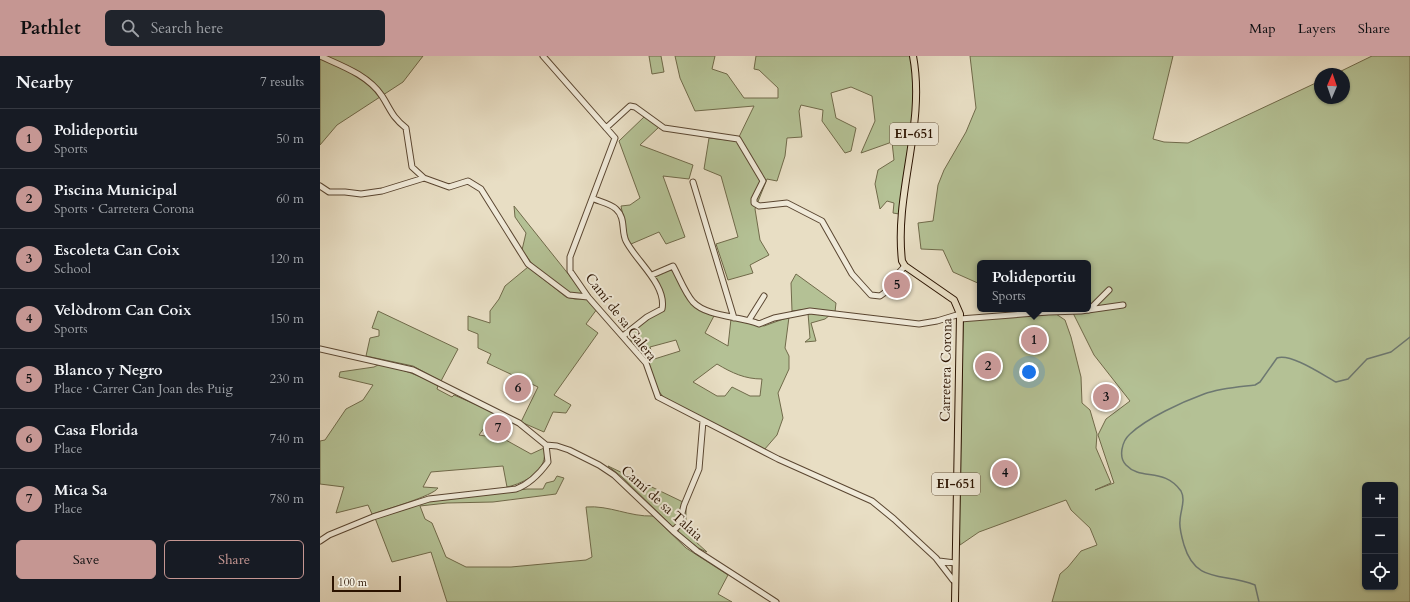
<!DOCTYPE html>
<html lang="en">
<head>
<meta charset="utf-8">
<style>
  body { margin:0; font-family:Cardo,serif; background:#20242c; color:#f1f3f6 }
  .controls { position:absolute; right:12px; bottom:12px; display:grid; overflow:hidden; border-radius:6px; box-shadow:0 1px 3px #0004 }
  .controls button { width:36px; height:36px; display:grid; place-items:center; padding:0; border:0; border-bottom:1px solid #363941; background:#171b24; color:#f1f3f6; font:20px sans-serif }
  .compass { position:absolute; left:994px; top:12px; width:36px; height:36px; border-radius:50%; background:#171b24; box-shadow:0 1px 3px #0004; rotate:2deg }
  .scale { position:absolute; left:12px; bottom:10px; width:69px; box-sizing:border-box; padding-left:4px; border:2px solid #2b1300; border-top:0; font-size:11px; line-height:14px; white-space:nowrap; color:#2b1300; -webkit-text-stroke:3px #f0ead9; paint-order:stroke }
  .you { position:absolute; left:709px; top:316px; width:14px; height:14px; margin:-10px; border:3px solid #fff; border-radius:50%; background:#1a73e8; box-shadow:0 0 0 6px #1a73e833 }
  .badge { display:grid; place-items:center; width:26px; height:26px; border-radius:50%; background:#c59692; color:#111; font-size:13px; font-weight:700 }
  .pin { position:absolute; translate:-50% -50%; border:2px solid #fff; box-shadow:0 1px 4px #0006 }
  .popup { position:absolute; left:657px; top:204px; width:114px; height:52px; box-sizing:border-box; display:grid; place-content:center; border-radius:6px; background:#171b24; filter:drop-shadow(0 1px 3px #0005); font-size:13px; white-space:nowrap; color:#9ea1a6 }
  .popup b { font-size:15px; color:#f1f3f6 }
  .popup::after { content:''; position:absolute; left:50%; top:100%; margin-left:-8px; border:8px solid transparent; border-top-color:#171b24 }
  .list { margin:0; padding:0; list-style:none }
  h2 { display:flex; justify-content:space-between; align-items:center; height:52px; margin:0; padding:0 16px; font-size:17px }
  h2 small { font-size:13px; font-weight:400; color:#9ea1a6 }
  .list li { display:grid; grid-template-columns:26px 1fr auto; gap:12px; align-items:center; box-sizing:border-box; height:60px; padding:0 16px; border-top:1px solid #363941 }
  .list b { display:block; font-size:15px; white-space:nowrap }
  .list p { margin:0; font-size:13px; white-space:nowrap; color:#9ea1a6 }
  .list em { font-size:13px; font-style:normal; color:#9ea1a6 }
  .actions { display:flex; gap:8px; padding:12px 16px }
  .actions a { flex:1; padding:9px 0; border:1px solid #c59692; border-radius:6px; text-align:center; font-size:14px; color:#c59692 }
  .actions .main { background:#c59692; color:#111 }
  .icon { flex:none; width:22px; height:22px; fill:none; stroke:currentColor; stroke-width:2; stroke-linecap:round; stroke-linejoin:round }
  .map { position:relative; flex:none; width:1090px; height:546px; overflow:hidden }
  header { display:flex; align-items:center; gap:24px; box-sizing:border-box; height:56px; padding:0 20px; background:#c59692; color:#111 }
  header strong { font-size:19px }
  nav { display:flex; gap:22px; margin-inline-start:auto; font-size:14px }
  .search { width:280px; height:36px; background:#20242c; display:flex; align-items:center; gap:10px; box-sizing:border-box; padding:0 14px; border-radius:6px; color:#9ea1a6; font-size:15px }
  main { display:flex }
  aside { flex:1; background:#171b24 }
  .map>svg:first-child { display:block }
  .green { fill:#b4c195; stroke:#706a4a; fill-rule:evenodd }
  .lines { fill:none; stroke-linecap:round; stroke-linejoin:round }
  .stream { stroke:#6d7871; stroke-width:1.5 }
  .minor-casing { stroke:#5a4631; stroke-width:7 }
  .major-casing { stroke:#2b1300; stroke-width:8 }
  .minor { stroke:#f0ead9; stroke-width:5 }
  .major { stroke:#e8dec4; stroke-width:6 }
  .labels { text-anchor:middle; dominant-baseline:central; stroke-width:4; stroke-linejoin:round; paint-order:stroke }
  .shield { fill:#f0ead9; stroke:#665441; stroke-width:1 }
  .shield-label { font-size:13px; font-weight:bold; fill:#2b1300 }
  .street-label { font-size:14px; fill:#2b1300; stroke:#f0ead9 }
</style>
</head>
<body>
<header>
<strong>Pathlet</strong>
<div class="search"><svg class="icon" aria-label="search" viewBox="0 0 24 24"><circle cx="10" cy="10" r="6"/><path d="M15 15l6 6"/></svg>Search here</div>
<nav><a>Map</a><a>Layers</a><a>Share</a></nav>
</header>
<main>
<aside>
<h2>Nearby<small>7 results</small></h2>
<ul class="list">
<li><span class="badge">1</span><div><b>Polideportiu</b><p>Sports</p></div><em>50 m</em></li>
<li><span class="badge">2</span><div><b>Piscina Municipal</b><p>Sports · Carretera Corona</p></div><em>60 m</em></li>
<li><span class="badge">3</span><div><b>Escoleta Can Coix</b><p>School</p></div><em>120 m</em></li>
<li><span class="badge">4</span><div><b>Velòdrom Can Coix</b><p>Sports</p></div><em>150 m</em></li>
<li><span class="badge">5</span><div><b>Blanco y Negro</b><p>Place · Carrer Can Joan des Puig</p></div><em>230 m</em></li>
<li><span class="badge">6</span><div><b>Casa Florida</b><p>Place</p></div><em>740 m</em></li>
<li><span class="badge">7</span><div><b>Mica Sa</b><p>Place</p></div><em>780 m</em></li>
</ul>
<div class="actions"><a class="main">Save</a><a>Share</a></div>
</aside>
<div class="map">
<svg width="1090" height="546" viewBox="0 0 1090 546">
  <rect width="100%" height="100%" fill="#e8dec4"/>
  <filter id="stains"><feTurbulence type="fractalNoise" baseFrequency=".005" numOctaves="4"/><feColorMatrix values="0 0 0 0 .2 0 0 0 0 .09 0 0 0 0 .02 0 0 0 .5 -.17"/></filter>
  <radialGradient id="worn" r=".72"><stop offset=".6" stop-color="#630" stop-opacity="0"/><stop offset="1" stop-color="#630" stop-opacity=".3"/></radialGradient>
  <path class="green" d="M0 0H103L83 26 17 69 0 89Z
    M329 0H341L344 16 332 18Z
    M355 0H395L392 13 407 18 424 42H458V32L439 14 434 13 436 0H591L595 41 579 158 573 157 574 147 567 145 560 153 555 128 558 114 574 104 572 86 541 97 555 65 552 40 531 31 511 37 516 62 536 72 531 95 525 97 502 65 503 54 481 49 479 55 482 81 467 82 465 100 457 125 447 123 435 153 440 184 449 199 430 209 433 217 408 224 396 188 418 181 401 120 384 113 389 82 417 85 434 50 375 55 360 22Z
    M650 0H853L833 83 844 86 868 87 1000 25V42H1024V18H1015L1052 0H1090V546H732L740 518 748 511 761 495 777 489 770 472 751 454 746 444 659 476 640 489 639 476 643 267 646 264 736 258 745 264 751 281 761 321 762 347 770 354 777 378 776 392 791 427 775 434 794 427 778 379 786 363 810 345 774 299 751 253H768V207H660V228L633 216 623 194 601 193 598 167 613 165 618 129 624 114 646 76 656 52ZM1045 429H1075V531H1045Z
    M325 60 339 71 320 89 373 109 369 123 343 120 365 181 346 188 339 176 311 188 308 185 301 150 310 149 320 142 299 85Z
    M194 150 265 239 250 237 213 209 202 194 206 177 195 161Z
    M208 211 246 241 255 243H268L277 253 266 268 278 277 234 339 251 349 246 357 233 356 224 376 201 366 218 331 167 307 171 298 158 292V278L148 274V260L170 267V255L179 243 185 230Z
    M350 213H353L370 245 395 258 385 277 408 290 411 263 444 270 469 261 465 292 469 300V313L458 337 463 362 457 379 444 394 344 342 338 334 328 305 360 295 356 284 330 291 333 300 327 302 311 285 309 278 327 263 343 253 335 221 336 218ZM397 308C412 317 425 323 442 323L440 340H430L412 331 405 340H397L373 326Z
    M476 218 516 247 515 256 488 253 472 255 471 227Z
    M58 255 138 293 121 325 93 310 46 300 50 282 59 280V274L52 272Z
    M488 257 510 259 505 263 491 267 496 285 485 286 490 282Z
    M60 308C81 313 100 319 118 330L117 333 132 341 134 339 175 357 159 379 184 383 211 398 224 392C229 414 205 427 187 431L183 410 111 416 103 431 118 432C113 440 64 454 52 458L48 449 16 457 24 431 0 428V385L5 384 26 353 43 344 53 329 19 321 20 316 54 311Z
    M288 410 363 446 357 468 354 472 302 421Z
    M237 420 244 422 236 438 173 446 127 447 100 450 105 463 112 467 126 501 146 511H191L266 504 272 501 266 451C289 449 310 461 333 460L366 492 408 519 398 538 412 546H127L111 496 72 506 55 462 109 445 207 433H223L226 427 234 425Z
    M366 448C366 479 364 475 387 496L378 492 359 477 358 474Z"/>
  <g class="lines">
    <path class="stream" d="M939 546 935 529C904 516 876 529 864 489 862 482 859 472 860 465 860 456 866 444 861 435 844 411 821 425 806 409 798 401 802 385 810 378 827 362 862 346 884 338 900 332 918 331 935 329L940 326 957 302C971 297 1003 319 1016 326L1028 323 1047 303 1071 296 1090 281"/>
    <g class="minor-casing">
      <path id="minor" d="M0 0C22 10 48 19 62 40 71 54 72 61 86 72L92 111 104 122 129 131 148 125 161 133 208 208 249 239 268 241
        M223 0 295 82 250 201V215L268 241 326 307 338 341 458 403 552 445 574 463 616 502 633 524
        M286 72 310 50 315 51 344 72 418 83 443 125 434 143V147L439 150 467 147 502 165 532 218 551 239 560 240 567 235 576 220 585 210
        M373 126 414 262
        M0 130 9 136H25L41 138 62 135 104 122
        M274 143C281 146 291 148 296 153 306 162 301 175 306 185 316 205 347 229 342 253L327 261 303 280
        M332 219 353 210C359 221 365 237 373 246 387 261 420 260 439 268L454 262 490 255 599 268 617 265 640 258
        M769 254 789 234
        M640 263 728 256 761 255 803 249
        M429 264 444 240
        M0 293 93 314 199 367 226 389
        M226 389 237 390 249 394 279 409 294 419 353 475 377 495 456 546
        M353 475 359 469 364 449 379 413 383 365
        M0 485 9 479 53 461 109 443 196 433C210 428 220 417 228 406L226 389
        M619 505 635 507"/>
    </g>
    <g class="major-casing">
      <path id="major" d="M593 0C606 69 574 136 582 205L585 210 634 244 640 258 635 546"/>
    </g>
    <use href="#minor" class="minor"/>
    <use href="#major" class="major"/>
  </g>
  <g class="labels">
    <g class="shield">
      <rect x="570" y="67" width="48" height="22" rx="3"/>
      <rect x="612" y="417" width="48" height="22" rx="3"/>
    </g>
    <g class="shield-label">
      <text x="594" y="78">EI-651</text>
      <text x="636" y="428">EI-651</text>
    </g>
    <g class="street-label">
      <text transform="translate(301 261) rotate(52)">Camí de sa Galera</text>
      <text transform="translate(626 314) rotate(-89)">Carretera Corona</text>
      <text transform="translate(342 447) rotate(42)">Camí de sa Talaia</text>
    </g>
  </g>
  <rect width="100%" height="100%" filter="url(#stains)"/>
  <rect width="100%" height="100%" fill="url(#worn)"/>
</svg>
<div class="controls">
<button>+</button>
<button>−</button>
<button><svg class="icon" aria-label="locate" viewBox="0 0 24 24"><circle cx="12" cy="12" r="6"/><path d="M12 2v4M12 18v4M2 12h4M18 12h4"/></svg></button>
</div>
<svg class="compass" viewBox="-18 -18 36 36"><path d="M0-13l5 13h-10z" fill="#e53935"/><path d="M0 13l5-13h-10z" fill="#9ea1a6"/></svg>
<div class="scale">100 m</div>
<div class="you"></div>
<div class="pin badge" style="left:714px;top:284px">1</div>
<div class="popup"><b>Polideportiu</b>Sports</div>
<div class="pin badge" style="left:668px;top:310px">2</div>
<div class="pin badge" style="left:786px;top:341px">3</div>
<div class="pin badge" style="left:685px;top:417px">4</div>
<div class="pin badge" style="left:577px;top:229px">5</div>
<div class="pin badge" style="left:198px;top:332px">6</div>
<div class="pin badge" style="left:178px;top:372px">7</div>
</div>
</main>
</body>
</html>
